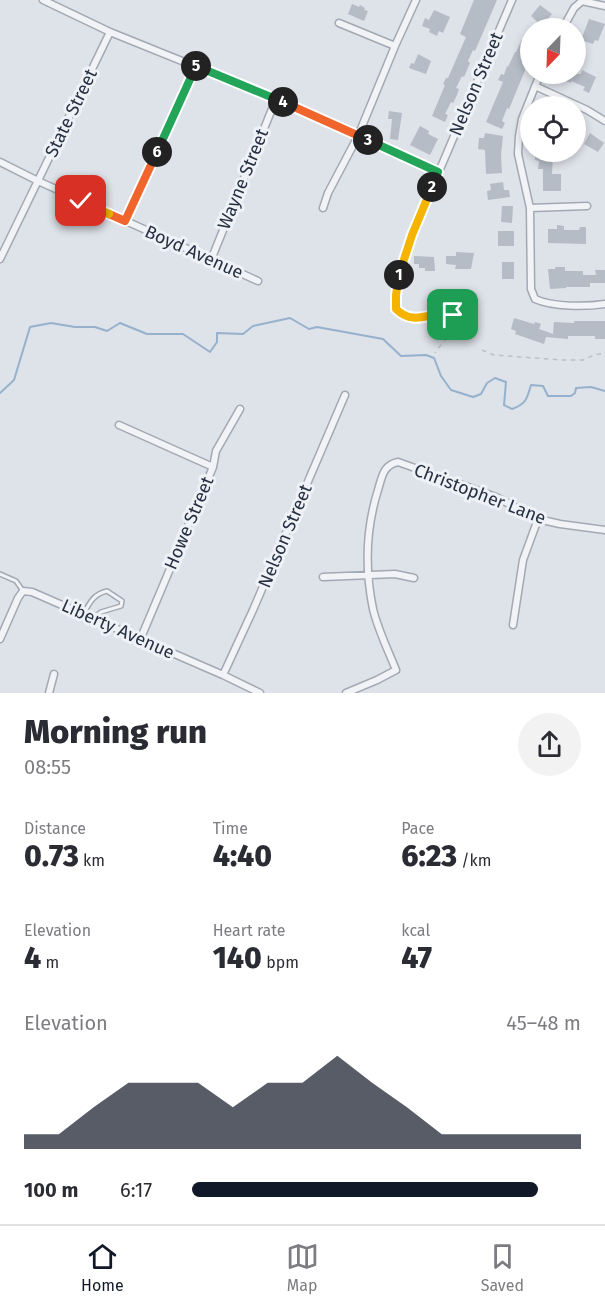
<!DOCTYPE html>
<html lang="en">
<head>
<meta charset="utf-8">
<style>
	body { margin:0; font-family:"Fira Sans",sans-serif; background:#f2f2f3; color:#2b2b33; height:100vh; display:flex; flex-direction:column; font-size:22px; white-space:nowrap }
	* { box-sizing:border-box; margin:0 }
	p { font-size:20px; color:#7c7c81 }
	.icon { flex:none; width:33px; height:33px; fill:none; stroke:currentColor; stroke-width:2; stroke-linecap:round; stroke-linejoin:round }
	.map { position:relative; height:693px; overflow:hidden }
	.sheet { display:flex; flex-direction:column; background:#fff; flex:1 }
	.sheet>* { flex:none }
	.needle { width:39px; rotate:203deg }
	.buttons { position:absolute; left:520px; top:18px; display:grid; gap:12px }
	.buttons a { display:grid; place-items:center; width:66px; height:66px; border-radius:50%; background:#fff; box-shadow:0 3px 9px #0003; font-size:30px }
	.pin { position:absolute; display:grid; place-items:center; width:51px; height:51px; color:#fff; margin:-26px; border-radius:12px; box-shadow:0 3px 9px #0006 }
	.km { position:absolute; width:30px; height:30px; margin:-15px; border-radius:50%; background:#222; color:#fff; font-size:16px; line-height:30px; text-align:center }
	.round { display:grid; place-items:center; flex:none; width:63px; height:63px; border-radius:32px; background:#f2f2f3 }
	.headline { display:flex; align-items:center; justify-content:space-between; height:102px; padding:0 24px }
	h1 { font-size:33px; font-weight:800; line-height:45px }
	.stats { display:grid; grid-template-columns:repeat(3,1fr); gap:9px; height:102px; padding:6px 24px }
	.stats div { display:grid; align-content:center }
	.stats b { font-size:30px; font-weight:800 }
	.stats small { font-size:16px; font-weight:400 }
	.stats p { font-size:16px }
	.chart { height:168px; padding:12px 24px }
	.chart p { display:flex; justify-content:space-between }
	.chart svg { width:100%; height:108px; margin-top:6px; fill:#111827; opacity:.7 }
	ul { padding:0 24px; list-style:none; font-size:20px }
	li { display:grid; grid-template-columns:96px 72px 1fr; align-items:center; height:45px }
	li i { height:15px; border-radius:8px; background:#111827 }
	.tabs { display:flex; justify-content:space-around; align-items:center; height:84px; border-top:2px solid #e1e1e2; background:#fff; font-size:16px; color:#7c7c81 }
	.tabs a { display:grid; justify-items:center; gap:3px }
	.tabs .selected { color:#111827 }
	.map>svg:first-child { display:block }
</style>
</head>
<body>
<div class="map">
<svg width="605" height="693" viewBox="0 0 605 693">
	<rect width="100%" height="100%" fill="#dee2e9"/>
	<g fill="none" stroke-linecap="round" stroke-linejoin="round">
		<path stroke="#96b1cc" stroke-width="2" d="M0,393L14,380L30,327L51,323L75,327H95L107,331L120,323L147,334H183L210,352L217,342V333L243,334L253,326L290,318L309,329L317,327L383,339L401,356L426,355L434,358L441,376L451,390L473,397L481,394L487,383L495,378L506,382L504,405L512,409C526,404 527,399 531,385L543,386L548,396H571L575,393L576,388L591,387L605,391"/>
	</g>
	<path fill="#b5bcc6" d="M474,0H497L475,51L473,50L468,61L470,63L464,77L462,76L456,88L459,89L457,95L453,103L451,102L445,114L448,115L445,122L432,116L445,85L443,84L446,78H448L466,37L460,34Z
		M352,4L359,7L360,5L365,8L364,10L368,11L364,21L348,14Z
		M540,5L552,14L542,26L531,16Z
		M434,10L450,17L443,33L439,31L437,36L429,32L430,29L422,26L425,18L429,20Z
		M589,19L605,24L598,41L595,40L593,44L581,40Z
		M531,27V56L509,109L507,108L502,121L505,123L502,129L486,122L503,82L498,80L501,74L504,75L507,66L508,67L515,52H516L521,41Z
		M418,54L431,61L426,74L409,68L411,63L414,64Z
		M582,70L596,77L589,93L583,90L585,87L571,81V83L558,78L560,74H581Z
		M389,111L402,113L398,140L390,139L392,119H388Z
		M420,126L429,131L428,134L438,139L430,155L410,145Z
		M485,133L503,136L501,155L502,173L486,174L485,150L478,149L479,138H484Z
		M590,133L604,143L598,152L584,144Z
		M535,153L553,154L552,174H561V191H543V169H538L539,161L535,160Z
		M503,182L504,190H509L510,197L488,200L487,191L491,190L490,184Z
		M502,206H513L512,223L501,222Z
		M557,225L564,226V230H579L580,227H586V244L548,243V229H557Z
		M498,231H514V246H498Z
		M456,252L474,253L471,269H455L456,265L446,264V256H456Z
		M414,256L434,257L435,271H425V268H419V264H414Z
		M502,262H514V279H502Z
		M555,267H565V271H583V275H596L595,270H605V283H590V287H566V288L550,289L548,269H555Z
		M514,318L534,324L535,322L541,324L539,329L553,334L554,322L574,323V321H605V339H595V336H568V339L546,337L544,344L515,334L516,331L511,329Z"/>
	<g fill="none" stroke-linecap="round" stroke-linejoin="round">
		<defs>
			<path id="lane" d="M0,574L16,581L23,591
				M84,613C90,602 94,594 107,591L122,601L121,606L101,612L94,618"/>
			<path id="street" d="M43,0L110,32L276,99L438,172
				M339,23L395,46
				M563,28L574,8L582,1L605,6
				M540,74L522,119L519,136L518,154L530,208L531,289L535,299C553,307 585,307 605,304
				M535,86L587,110L605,121
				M0,162L38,181L258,281
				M323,208L328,193L358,136L395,46L416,0
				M530,208L587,206
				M125,221L196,66
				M412,235L512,0
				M0,259L110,32
				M211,260L276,99
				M119,425L213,467
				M323,577L395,574L414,578
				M513,625L523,560L538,519
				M0,639L18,598L23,591L32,592L223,675L260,693
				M140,640L213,467L216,451L240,409
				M223,675L253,610L345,395
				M49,693L54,674
				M346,693L377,680L396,670C388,650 378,630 373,609C365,570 366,528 378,490C382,477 383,465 398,462L496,497L538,519L560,524L605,530"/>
		</defs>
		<use href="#lane" stroke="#a3a9b3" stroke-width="6"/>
		<use href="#street" stroke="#a3a9b3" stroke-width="9"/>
		<path stroke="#bcc0c8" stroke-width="1.5" stroke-dasharray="4.5 4.5" stroke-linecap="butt" d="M410,242C402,264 395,285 396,309C415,328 433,309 453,315C458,329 442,342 435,353
			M482,350L494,355L562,360H583L594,355L605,353"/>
		<use href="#lane" stroke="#f1f3f7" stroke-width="3"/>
		<use href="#street" stroke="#f1f3f7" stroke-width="6"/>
	</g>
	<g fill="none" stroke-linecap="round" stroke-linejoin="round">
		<defs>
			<path id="split-1" d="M399,275L396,295V309C415,328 433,309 453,315"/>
			<path id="split-2" d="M399,275L412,235L432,187"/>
			<path id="split-3" d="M368,140L438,172L432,187"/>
			<path id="split-4" d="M283,102L368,140"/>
			<path id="split-5" d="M196,66L283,102"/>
			<path id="split-6" d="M157,152L196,66"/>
			<path id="split-7" d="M109,214L125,221L157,152"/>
			<path id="split-8" d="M81,201L109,214"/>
		</defs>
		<use href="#split-1" stroke="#fff" stroke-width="12"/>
		<use href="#split-2" stroke="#fff" stroke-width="12"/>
		<use href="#split-3" stroke="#fff" stroke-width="12"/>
		<use href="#split-4" stroke="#fff" stroke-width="12"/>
		<use href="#split-5" stroke="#fff" stroke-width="12"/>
		<use href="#split-6" stroke="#fff" stroke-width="12"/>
		<use href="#split-7" stroke="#fff" stroke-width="12"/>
		<use href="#split-8" stroke="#fff" stroke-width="12"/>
		<use href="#split-1" stroke="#f5b400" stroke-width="8"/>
		<use href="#split-2" stroke="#f5b400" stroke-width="8"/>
		<use href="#split-3" stroke="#22a559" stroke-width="8"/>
		<use href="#split-4" stroke="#f0652b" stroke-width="8"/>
		<use href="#split-5" stroke="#22a559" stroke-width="8"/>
		<use href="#split-6" stroke="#22a559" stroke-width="8"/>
		<use href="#split-7" stroke="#f0652b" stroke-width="8"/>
		<use href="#split-8" stroke="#f5b400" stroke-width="8"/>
	</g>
	<g text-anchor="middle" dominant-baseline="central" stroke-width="6" stroke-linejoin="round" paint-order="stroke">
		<g font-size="18" fill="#263041" stroke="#eef1f6">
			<text transform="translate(476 84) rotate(-67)">Nelson Street</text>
			<text transform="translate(71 113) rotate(-64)">State Street</text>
			<text transform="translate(243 179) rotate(-68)">Wayne Street</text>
			<text transform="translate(194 252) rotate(24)">Boyd Avenue</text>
			<text transform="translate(480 494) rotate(21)">Christopher Lane</text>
			<text transform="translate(189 523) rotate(-67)">Howe Street</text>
			<text transform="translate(285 536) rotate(-67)">Nelson Street</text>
			<text transform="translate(118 629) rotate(24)">Liberty Avenue</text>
		</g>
	</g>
</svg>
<div class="buttons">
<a><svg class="needle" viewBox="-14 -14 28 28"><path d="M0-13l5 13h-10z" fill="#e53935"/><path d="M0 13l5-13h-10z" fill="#7c7c81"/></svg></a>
<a><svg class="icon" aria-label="locate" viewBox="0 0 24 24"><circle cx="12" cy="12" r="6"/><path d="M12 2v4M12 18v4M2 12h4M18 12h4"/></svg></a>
</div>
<div class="pin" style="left:453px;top:315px;background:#1e9e55"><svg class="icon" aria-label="arrive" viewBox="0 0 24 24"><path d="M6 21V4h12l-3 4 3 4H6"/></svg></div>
<div class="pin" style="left:81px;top:201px;background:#d93025"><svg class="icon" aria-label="check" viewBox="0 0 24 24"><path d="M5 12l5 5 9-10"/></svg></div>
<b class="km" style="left:399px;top:275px">1</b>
<b class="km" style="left:432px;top:187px">2</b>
<b class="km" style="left:368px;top:140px">3</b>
<b class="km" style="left:283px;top:102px">4</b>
<b class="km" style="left:196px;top:66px">5</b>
<b class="km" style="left:157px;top:152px">6</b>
</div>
<section class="sheet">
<div class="headline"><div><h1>Morning run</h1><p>08:55</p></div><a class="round"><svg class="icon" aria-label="share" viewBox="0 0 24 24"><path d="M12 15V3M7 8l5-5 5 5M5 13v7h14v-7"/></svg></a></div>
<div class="stats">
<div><p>Distance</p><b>0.73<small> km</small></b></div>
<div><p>Time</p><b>4:40</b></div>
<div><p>Pace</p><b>6:23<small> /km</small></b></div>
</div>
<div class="stats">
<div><p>Elevation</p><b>4<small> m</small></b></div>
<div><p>Heart rate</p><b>140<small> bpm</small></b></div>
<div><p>kcal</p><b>47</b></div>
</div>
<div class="chart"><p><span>Elevation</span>45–48 m</p>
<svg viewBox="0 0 160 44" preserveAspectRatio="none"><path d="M0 44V38L10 38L20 27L30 17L40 17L50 17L60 27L70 17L80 17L90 6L100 17L110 27L120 38L130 38L140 38L150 38L160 38V44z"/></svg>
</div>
<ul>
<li><b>100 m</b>6:17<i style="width:89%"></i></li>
</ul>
</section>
<nav class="tabs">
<a class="selected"><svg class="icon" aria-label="home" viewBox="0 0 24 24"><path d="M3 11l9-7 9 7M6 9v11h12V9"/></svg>Home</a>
<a><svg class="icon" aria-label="map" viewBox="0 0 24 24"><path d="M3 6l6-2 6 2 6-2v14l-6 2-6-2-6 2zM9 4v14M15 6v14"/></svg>Map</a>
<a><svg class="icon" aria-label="saved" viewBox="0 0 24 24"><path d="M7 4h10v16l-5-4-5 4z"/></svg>Saved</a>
</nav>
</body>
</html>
